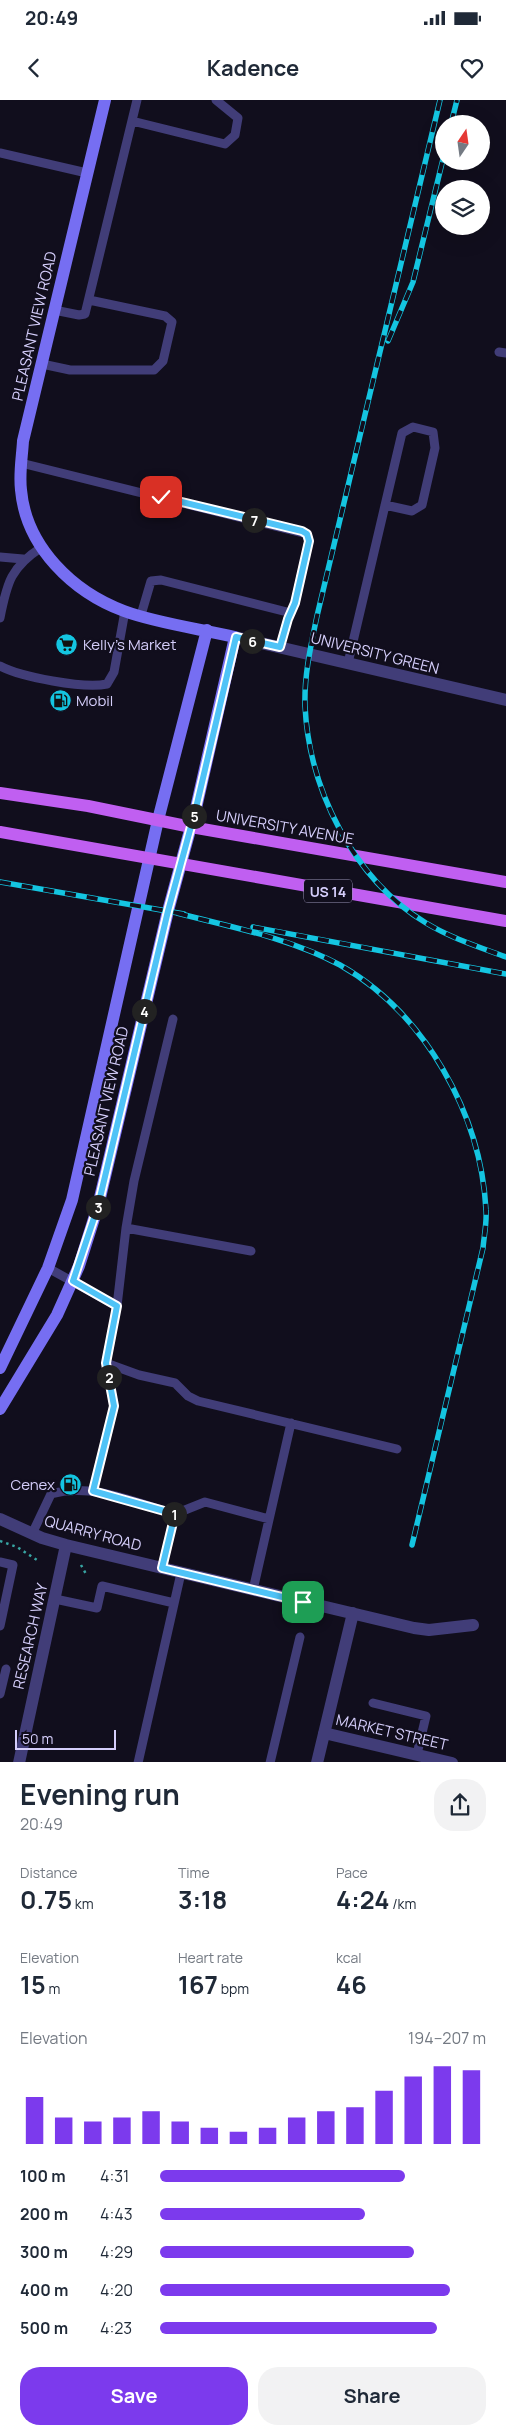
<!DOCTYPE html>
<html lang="en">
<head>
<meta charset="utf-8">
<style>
	body { margin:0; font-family:Manrope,sans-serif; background:#f2f2f3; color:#1f2937; height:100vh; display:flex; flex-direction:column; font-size:19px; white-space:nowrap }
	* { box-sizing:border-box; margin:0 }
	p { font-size:16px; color:#747a83 }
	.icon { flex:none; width:28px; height:28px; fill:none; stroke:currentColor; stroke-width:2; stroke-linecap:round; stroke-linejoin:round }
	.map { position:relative; height:1662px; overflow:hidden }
	.panel { display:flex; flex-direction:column; background:#fff; flex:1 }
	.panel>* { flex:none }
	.needle { width:32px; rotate:13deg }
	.tools { position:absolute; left:435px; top:15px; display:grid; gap:10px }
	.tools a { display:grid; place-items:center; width:55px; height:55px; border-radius:50%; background:#fff; box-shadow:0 5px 20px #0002; font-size:25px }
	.scale { position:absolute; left:15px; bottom:12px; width:101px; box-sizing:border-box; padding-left:5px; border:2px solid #d5cefb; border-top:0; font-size:14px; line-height:18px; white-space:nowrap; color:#d5cefb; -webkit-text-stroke:4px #110e1d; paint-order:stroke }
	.pin { position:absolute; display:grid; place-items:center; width:42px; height:42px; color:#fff; margin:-21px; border-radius:10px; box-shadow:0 2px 8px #0006 }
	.km { position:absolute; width:25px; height:25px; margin:-12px; border-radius:50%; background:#222; color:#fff; font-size:14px; line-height:25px; text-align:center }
	.round { display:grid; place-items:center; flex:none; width:52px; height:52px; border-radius:20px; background:#f2f2f3 }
	.overview { display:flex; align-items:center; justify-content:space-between; height:85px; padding:0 20px }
	h1 { font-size:28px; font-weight:700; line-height:38px }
	.metrics { display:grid; grid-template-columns:repeat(3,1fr); gap:8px; height:85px; padding:5px 20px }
	.metrics div { display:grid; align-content:center }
	.metrics b { font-size:25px; font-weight:700 }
	.metrics small { font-size:14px; font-weight:400 }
	.metrics p { font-size:14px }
	.chart { height:140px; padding:10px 20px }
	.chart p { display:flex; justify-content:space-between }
	.chart svg { width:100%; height:90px; margin-top:5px; stroke:#7c3aed; stroke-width:6 }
	.button { display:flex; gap:10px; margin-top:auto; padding:10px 20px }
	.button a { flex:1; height:58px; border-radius:20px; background:#7c3aed; color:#fff; font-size:20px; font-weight:700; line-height:58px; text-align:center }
	.button a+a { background:#f2f2f3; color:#1f2937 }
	ul { padding:0 20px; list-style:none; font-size:16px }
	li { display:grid; grid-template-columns:80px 60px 1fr; align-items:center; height:38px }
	li i { height:12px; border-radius:6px; background:#7c3aed }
	.status { display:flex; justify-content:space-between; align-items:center; height:35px; padding:0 25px; background:#fff; direction:ltr }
	.status svg { height:14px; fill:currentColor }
	header { display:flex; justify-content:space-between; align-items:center; height:65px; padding:0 20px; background:#fff; font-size:22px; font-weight:700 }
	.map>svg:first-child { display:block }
</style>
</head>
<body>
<div class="status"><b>20:49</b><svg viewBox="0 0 49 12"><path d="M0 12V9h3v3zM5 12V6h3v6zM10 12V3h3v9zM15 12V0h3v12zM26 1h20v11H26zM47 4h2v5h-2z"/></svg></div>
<header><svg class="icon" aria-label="back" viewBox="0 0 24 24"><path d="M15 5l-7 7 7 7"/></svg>Kadence<svg class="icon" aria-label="heart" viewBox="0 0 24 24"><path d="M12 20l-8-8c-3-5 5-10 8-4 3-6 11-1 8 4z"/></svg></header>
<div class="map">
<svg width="506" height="1663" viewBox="0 0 506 1663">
	<rect width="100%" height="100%" fill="#110e1d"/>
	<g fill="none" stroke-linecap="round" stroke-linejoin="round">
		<path stroke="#38a5a3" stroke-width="2.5" stroke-dasharray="2.5 4" stroke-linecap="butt" d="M0,1441L17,1447L40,1462
			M81,1465L86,1474"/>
		<path stroke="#413d78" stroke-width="9" d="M132,21L225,44L235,35L238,18L216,0
			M0,53L87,73
			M54,210L79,215L85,214L137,0
			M499,252L506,253
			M42,264L70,270H154L163,261L172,222L165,216L89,200
			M21,363L307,434L309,441L295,503L288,519L280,547
			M0,457L23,459
			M141,515L151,481L161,480L291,513
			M0,518C7,482 11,467 42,447
			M348,563L402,333L413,327L433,332L435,348L422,405L412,411L385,405
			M0,566C21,577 84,589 107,584L114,572L125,511
			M126,1128L134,1081L173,919
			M48,1168L117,1206L106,1263L139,1275L175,1283L188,1296L198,1301L397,1349
			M117,1206L126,1128L251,1151
			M93,1391L114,1306L106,1263
			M32,1434L51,1394C92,1382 136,1403 175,1414
			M0,1462L13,1465L0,1526
			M162,1468L175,1414L205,1402L269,1419
			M253,1490L291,1323
			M55,1499L97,1508L102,1486L174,1503
			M0,1594L6,1569
			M373,1603L426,1616L417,1654
			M138,1663L181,1473
			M270,1663L300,1537"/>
		<path stroke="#413d78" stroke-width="12" d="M235,537L506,600
			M0,1419L42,1438L66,1445L414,1528L429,1530L473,1525
			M324,1633L452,1663
			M19,1663L66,1445
			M317,1663L353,1513"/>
		<path stroke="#766ef2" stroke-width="12" d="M0,1268L48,1168L72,1100L158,720L207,530
			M0,1309L57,1215L79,1166L98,1106L168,811L196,708L235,537C201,529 156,523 124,511C73,492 26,447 21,390C19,373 22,358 23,341L105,0"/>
		<path stroke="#c05ff1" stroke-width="12" d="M0,693L88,706L191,727L506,782
			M0,732L506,821"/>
		<defs>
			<path id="rail" d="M440,0L317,516C311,545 304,575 305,606C309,689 353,779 426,823C451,838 479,847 506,857
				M451,24L457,0
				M388,241L413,182L444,55
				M0,782L184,814
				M177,813C231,827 290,838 340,865C425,913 481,1014 486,1110C487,1122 484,1136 483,1148L412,1445
				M253,827L506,874"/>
		</defs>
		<use href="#rail" stroke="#14c5e1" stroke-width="5.5"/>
		<use href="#rail" stroke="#110e1d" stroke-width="4" stroke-dasharray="11" stroke-linecap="butt"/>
	</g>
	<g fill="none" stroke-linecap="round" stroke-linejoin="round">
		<defs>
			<path id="route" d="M161,397L302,431L307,434L309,441L295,503L288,519L280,547L236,537L196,708L168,811L98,1106L73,1181L117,1206L106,1263L114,1306L93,1391L175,1414L162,1468L303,1502"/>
		</defs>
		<use href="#route" stroke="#fff" stroke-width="10"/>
		<use href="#route" stroke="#4fc3f7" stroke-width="6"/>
	</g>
	<defs>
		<symbol id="supermarket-disc" viewBox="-11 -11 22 22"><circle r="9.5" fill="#14c5e1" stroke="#110e1d"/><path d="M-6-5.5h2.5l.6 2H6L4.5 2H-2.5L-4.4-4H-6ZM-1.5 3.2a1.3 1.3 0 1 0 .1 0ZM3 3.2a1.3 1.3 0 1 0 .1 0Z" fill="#111"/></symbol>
		<symbol id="fuel-disc" viewBox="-11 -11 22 22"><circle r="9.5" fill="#14c5e1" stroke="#110e1d"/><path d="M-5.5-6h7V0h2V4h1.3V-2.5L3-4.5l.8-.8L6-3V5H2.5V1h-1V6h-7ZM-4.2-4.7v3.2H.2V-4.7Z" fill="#111"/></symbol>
	</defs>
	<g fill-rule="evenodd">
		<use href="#supermarket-disc" x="54" y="532" width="25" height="25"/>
		<use href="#fuel-disc" x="48" y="588" width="25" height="25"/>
		<use href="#fuel-disc" x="58" y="1372" width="25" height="25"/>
	</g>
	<g text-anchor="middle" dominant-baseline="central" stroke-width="4.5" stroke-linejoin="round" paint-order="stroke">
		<rect fill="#110e1d" stroke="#9a94b8" stroke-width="1" x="304" y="779.5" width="48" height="23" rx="4"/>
		<g font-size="14" font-weight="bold" fill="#d5cefb">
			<text x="328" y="791">US 14</text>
		</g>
		<g font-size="15" fill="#d5cefb" stroke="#110e1d">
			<text transform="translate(34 226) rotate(-77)">PLEASANT VIEW ROAD</text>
			<text transform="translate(375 553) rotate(14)">UNIVERSITY GREEN</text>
			<text transform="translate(285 727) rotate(10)">UNIVERSITY AVENUE</text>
			<text transform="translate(106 1001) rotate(-77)">PLEASANT VIEW ROAD</text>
			<text transform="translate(93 1433) rotate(15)">QUARRY ROAD</text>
			<text transform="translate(30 1536) rotate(-77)">RESEARCH WAY</text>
			<text transform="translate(392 1632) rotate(13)">MARKET STREET</text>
		</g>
		<g font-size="15" fill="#d5cefb" stroke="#110e1d" text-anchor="start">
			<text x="83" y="544">Kelly's Market</text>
			<text x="76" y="600">Mobil</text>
			<text x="55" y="1384" text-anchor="end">Cenex</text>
		</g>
	</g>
</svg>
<div class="tools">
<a><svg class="needle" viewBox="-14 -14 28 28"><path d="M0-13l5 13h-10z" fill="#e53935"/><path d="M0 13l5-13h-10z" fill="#747a83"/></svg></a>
<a><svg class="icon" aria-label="layers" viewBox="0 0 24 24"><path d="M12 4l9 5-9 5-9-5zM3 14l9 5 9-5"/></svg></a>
</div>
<div class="scale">50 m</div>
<div class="pin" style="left:303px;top:1502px;background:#1e9e55"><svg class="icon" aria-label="arrive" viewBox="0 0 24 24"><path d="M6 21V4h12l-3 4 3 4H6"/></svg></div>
<div class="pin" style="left:161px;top:397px;background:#d93025"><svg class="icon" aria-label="check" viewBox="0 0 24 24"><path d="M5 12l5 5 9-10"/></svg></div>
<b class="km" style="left:174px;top:1414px">1</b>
<b class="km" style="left:109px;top:1277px">2</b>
<b class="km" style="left:98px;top:1107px">3</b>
<b class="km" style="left:144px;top:911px">4</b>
<b class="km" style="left:194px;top:716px">5</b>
<b class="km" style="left:252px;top:541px">6</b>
<b class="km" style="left:254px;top:420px">7</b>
</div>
<section class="panel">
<div class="overview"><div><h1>Evening run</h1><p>20:49</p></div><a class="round"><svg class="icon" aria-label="share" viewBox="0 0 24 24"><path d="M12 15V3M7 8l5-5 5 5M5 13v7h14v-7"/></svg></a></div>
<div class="metrics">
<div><p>Distance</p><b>0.75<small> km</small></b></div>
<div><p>Time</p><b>3:18</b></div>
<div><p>Pace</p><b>4:24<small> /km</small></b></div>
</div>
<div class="metrics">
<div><p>Elevation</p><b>15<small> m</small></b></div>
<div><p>Heart rate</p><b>167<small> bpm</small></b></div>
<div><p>kcal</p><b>46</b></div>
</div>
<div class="chart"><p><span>Elevation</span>194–207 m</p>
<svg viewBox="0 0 160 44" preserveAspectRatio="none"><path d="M5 44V21M15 44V31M25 44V33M35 44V31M45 44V28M55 44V33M65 44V36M75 44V38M85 44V36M95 44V31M105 44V28M115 44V26M125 44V18M135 44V11M145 44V6M155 44V8"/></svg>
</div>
<ul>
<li><b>100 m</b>4:31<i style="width:75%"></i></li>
<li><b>200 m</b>4:43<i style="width:63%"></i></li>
<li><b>300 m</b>4:29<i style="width:78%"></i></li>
<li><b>400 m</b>4:20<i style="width:89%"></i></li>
<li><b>500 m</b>4:23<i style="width:85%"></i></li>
</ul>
<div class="button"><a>Save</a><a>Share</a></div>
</section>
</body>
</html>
